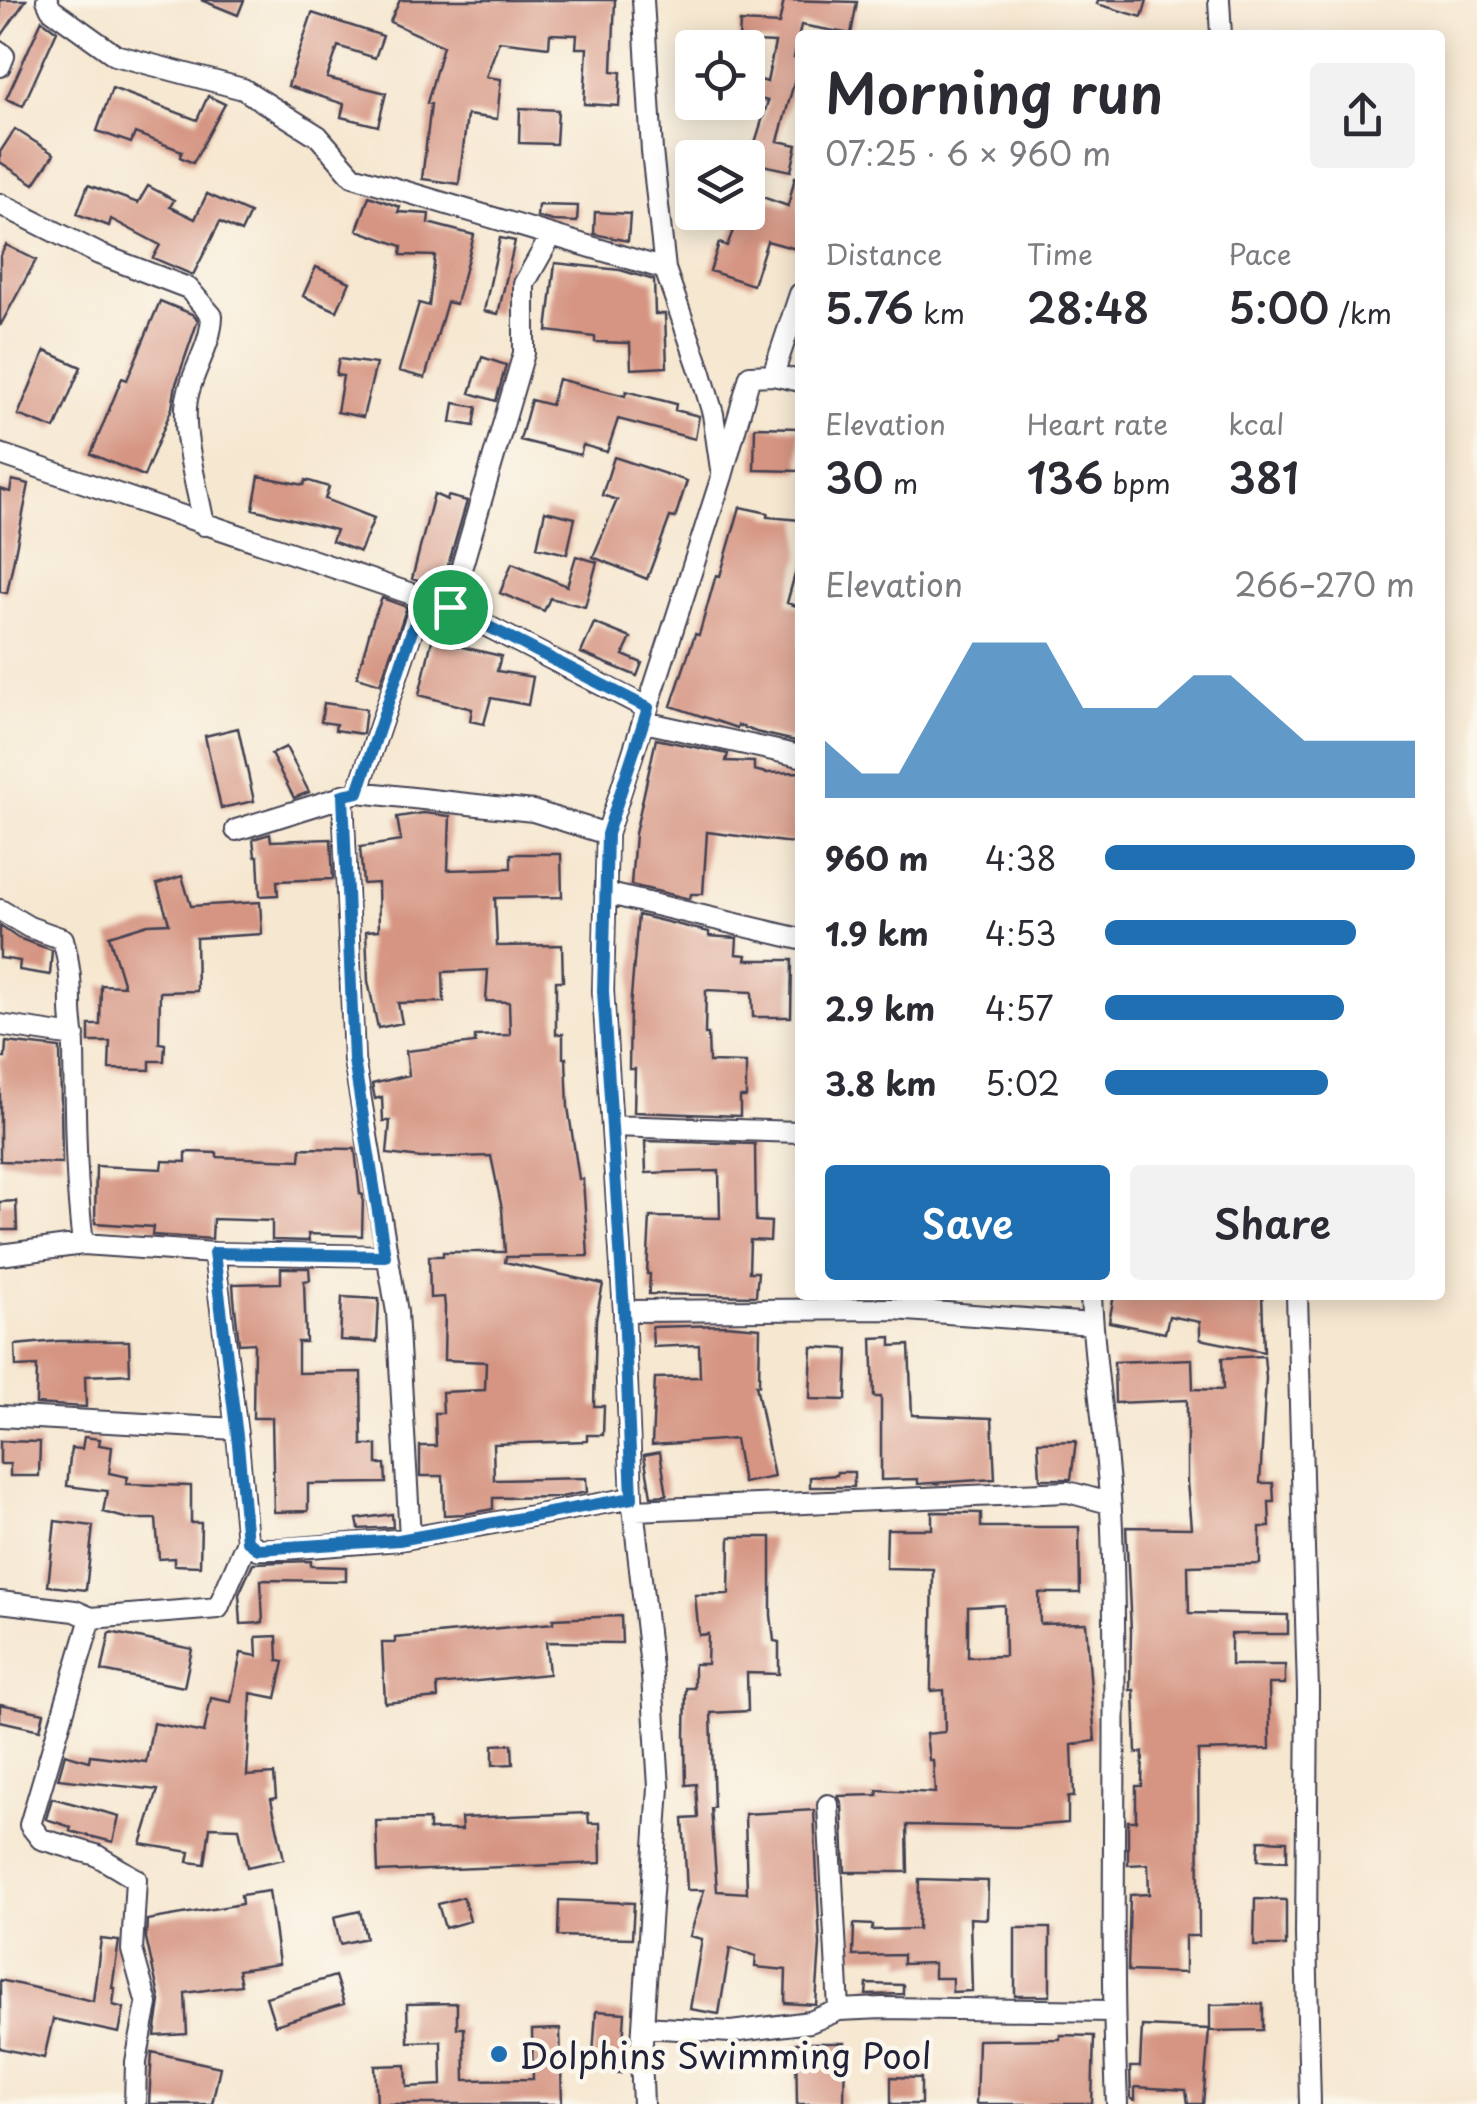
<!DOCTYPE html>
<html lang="en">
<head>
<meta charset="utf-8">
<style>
	body { margin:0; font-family:"Playpen Sans",sans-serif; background:#f2f2f3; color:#2b2b33; height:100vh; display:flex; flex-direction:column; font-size:38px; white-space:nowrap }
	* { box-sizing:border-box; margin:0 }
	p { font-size:32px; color:#7c7c81 }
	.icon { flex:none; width:55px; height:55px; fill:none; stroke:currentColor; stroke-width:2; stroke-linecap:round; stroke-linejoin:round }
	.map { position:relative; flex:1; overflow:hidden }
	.panel { position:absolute; left:795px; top:30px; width:650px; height:1270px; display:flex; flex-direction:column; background:#fff; border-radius:10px; box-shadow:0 5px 25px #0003 }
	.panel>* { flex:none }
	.buttons { position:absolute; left:675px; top:30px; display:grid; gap:20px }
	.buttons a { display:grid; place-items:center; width:90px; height:90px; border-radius:10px; background:#fff; box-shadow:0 5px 25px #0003; font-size:50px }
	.pin { position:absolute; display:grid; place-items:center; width:85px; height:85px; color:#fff; margin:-42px; border:5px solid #fff; border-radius:50%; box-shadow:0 2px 10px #0007 }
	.round { display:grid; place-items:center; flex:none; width:105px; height:105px; border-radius:10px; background:#f2f2f3 }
	.summary { display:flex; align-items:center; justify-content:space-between; height:170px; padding:0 30px }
	h1 { font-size:55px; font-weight:600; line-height:75px }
	.figures { display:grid; grid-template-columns:repeat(3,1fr); gap:15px; height:170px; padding:10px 30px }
	.figures div { display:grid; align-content:center }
	.figures b { font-size:42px; font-weight:600 }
	.figures small { font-size:28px; font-weight:400 }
	.figures p { font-size:28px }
	.chart { height:280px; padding:20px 30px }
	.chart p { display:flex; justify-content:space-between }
	.chart svg { width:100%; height:180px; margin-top:10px; fill:#1f6fb2; opacity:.7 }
	.action { display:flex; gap:20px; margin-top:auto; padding:20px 30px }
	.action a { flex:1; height:115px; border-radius:10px; background:#1f6fb2; color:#fff; font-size:40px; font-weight:600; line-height:115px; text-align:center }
	.action a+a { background:#f2f2f3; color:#2b2b33 }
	ul { padding:0 30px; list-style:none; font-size:32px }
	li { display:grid; grid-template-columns:160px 120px 1fr; align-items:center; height:75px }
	li i { height:25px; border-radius:12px; background:#1f6fb2 }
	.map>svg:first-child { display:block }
</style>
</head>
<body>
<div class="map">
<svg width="1477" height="2104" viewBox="0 0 1477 2104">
	<rect width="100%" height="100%" fill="#fbf7ec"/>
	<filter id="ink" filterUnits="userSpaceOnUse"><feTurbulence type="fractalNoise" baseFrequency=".01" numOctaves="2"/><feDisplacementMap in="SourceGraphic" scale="20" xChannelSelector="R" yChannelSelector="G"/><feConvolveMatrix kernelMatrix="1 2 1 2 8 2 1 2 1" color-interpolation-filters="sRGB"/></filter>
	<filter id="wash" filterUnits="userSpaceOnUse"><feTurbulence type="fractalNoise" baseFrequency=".0048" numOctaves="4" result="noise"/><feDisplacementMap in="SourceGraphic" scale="40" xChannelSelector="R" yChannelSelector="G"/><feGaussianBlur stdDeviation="2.25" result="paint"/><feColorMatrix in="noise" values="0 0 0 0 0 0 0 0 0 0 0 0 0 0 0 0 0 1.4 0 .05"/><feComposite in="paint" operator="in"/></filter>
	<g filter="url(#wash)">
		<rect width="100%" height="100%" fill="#f6e7d0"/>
		<g id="blocks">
			<path fill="#d69583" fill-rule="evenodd" d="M0,0H26L0,38Z
				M201,0H244L238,15Z
				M400,0H615L612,71L621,72L619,106L584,104L587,48H576L577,35L550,34L549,47L499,41L486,77L501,79L497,119L467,115L459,184L422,179L431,104L427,103L443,46L390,22Z
				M784,0L857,2L851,34L801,25L794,58L800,59V73L797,72L778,141L797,145L791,171L749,162L768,101L756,98L761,80L767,82L775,43L739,41L740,22L779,24Z
				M1098,0H1147L1142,17L1097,4Z
				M312,13L383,36L375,58L338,46L327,78L386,93L378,126L341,117L344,104L288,86Z
				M42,20L57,31L23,106L6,99Z
				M112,88L197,120L208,96L225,104L193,163L180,157L182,151L135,133L131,143L97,131Z
				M520,108L558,110L556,144L519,143Z
				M15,129L54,154L34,184L0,162V152Z
				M795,177L800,178V250L767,241L753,285L710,271L719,243L727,246L739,215L748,212L751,193L788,206Z
				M88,185L138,203L148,186L174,200L170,207L195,219L207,194L250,213L241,232L220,222L193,275L153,258L160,245L111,219L109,226L77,214Z
				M369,196L400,207L398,212L429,214L428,223L474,235L456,304L447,302L425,378L399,371L419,303L429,306L435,256L401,255L402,246L357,230Z
				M538,205L578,206L577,222L553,221L537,217Z
				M595,212L630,214L628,241L594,234Z
				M500,238L515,241L498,314L484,311Z
				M6,245L36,260L0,326V256Z
				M555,263L620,270L654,280L655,314H665L667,367L631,369L630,343L595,342V337L547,331Z
				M316,267L350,282L337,311L303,296Z
				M160,301L192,314L198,320L176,384L172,408L144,476L91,454L122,378L127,380Z
				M45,351L81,367L55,429L18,415Z
				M482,357L506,365L496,401L470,393Z
				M339,359L376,364L363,417L337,412L343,376L336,375Z
				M558,379L625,396L626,391L676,404L675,410L699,416L695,439L618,419L607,452L583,445L580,455L520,440L531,400L551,405Z
				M454,403L477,407L474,426L451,422Z
				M755,427L800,428V471L754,470Z
				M614,457L687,481L675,518L670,517L647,579L593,557L617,500L602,495Z
				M259,476L304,485L306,480L329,487L325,499L374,518L360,552L332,541L336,530L253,509Z
				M12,480L29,484L7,593L0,592V489L10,492Z
				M434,494L447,500L448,496L467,501L441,589L412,579Z
				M740,507L768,513L767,517L800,520V556L787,603L800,607V742L756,732L738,725L737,728L671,706L695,634L699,635L716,575L720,576Z
				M545,511L575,518L567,554L537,547Z
				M576,556L597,562L585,607L550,598L544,611L500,593L512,563L567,586Z
				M382,598L407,607L380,684L357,677L373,620Z
				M594,623L631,638L623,655L642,663L637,676L581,653Z
				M432,640L501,656L497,671L533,677L528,705L491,698L484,724L470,721L472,709L419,695Z
				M324,703L366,709L363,734L335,730L336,724L321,722Z
				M238,728L254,801L221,808L205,736Z
				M656,739L728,754L726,761L754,762V770L766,773L800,772V844L707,832L703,894H691L690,899L631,885L635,834Z
				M286,747L309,792L294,798L271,754Z
				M423,813L450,816L448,870L511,868V854H561L562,897L495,898L497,946L562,945L563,981H556V1034H563V1058H566L568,1107L579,1179H583L588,1256L506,1257L505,1262L603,1284L596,1319L594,1406H604L603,1435H587V1441L493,1444L494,1480L586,1478L587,1492L561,1497L493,1498V1509L465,1514L444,1515L443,1476H420V1446H436L435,1413H443L442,1392L485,1390L486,1362L444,1360L445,1307L444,1297L430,1298L429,1256H443V1252H505L502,1209L491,1156L421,1158L387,1154L390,1121H383L382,1097L375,1099L372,1084L409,1075L406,1051L475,1043V1036L510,1035L509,1002L486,1001L488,970L443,972L444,1002L398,1003L402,1023L378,1028L368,981L366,931L379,930L378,883L363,884L360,847L401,841L397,817Z
				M270,834L271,841L331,839L333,879L277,881L278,895L260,896L258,856H255L253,839Z
				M182,876L191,906L260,902L262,934L196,938L197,991L160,992L159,1043L165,1044L164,1061H150V1070L109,1069L110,1042H89V1025H100L101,985L124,986L109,936L148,924L169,923L157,884Z
				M638,915L709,932V936L737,938L736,954L747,955L746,960H792L791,1017H753L752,992L706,990L705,1034H708L709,1062L746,1063V1097H740V1116L634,1112L635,1069H629L630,1009Z
				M0,926L18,938L52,950L50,975L19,970L20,961L0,958Z
				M6,1042L60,1048L62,1163L0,1161V1058H5Z
				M645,1141L755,1144L756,1221L771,1222L770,1241L750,1240L749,1272H758L756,1296L649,1294L650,1274H647L650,1217L720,1218L719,1171L646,1173Z
				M301,1148L355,1149L360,1194L363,1195L362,1236L308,1234L309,1241L272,1240V1221L213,1219L212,1239L152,1235L153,1227L95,1223L96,1166L162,1169L163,1161L186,1162V1152L217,1153V1157L300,1160Z
				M16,1201L17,1230H0V1202Z
				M281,1268H309L310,1280L304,1281L306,1342H298V1373L361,1372L362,1445H377V1464H385L386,1483L308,1484V1511L274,1512L272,1418H253L254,1343L239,1344L234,1298L233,1284L281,1283Z
				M1114,1295H1262L1264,1352L1200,1339V1322L1169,1316L1165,1333L1109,1322Z
				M342,1297L379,1299L377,1342L340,1340Z
				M725,1325L760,1328L759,1385H756L774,1477L743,1483L735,1439L652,1445L655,1378L700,1377L699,1345L653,1347L652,1327Z
				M891,1337V1346L909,1345L912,1415L992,1418L995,1479L918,1484V1479L881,1480V1397H874L872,1338Z
				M58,1341H129L130,1374L85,1376L86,1407L36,1404L37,1366L16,1367L15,1345Z
				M812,1347L848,1349L846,1400L810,1399Z
				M1264,1356L1266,1378L1260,1483H1273L1274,1502H1269L1270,1527H1260V1564L1188,1566L1189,1613L1288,1615V1634H1231V1665H1285V1684H1269L1270,1749L1198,1751L1199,1936H1185V1973L1128,1971L1130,1895L1149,1894L1148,1864L1128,1865V1821H1136V1786H1142L1143,1752L1136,1753L1134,1690H1130L1131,1631L1126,1527L1191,1528L1187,1482V1400L1115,1403L1114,1362L1192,1359L1193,1389L1223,1390L1222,1358Z
				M84,1437L100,1439L99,1445L112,1447L109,1473L128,1477L126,1484L191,1486V1523H201L200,1566L174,1565V1558L159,1559L156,1519H129L103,1512L107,1491L67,1486L71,1448L82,1449Z
				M0,1441L40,1442L39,1476H10V1464H0Z
				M1076,1441L1071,1479H1040L1038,1442Z
				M660,1452L667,1495L651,1496L644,1455Z
				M837,1472H854V1487H810V1477L837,1475Z
				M932,1512L981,1513V1527H1079L1080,1593H1039L1040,1624L1086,1623L1095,1741L1072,1745L1074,1797H1068V1823L1016,1827L907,1825L908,1872H845L842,1804L838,1796L878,1795L877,1790L935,1793L933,1760H929L926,1734L945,1732L944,1690L931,1691L933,1569L886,1568L887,1529H932ZM1004,1605L1005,1656L968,1657V1607Z
				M392,1514L393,1527L359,1529L357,1519Z
				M55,1521L93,1526L86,1590L48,1586Z
				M730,1537H771V1615L774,1641L779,1642V1674L747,1673L748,1711L711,1713L714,1807L711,1808L717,1891L747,1893L745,1814L814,1810L820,1945L816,2005L785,2003L786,1970L755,1967L756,1956L730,1948L719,2014L690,2009L702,1939L690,1936L704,1890H687L683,1819L698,1818L696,1784L686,1785L685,1736L686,1688H694V1664H707L708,1634L699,1635L695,1595L729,1594Z
				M311,1561V1566L346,1567V1581L261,1580L263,1623L241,1624L239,1594L253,1563Z
				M621,1616L622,1643L546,1642L549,1674L437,1685L438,1698L385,1703L382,1643H395V1638L553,1623V1619Z
				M110,1632L192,1649L184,1687L102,1671Z
				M277,1636L278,1661L284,1662L276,1698L251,1693L247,1776L274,1774L276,1798L271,1799L284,1859L247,1867L239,1828L210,1827L205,1864L188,1862L190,1852L141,1844L158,1790L58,1779L65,1754L89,1761L90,1755L146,1762L153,1723L204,1733L211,1698L231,1702L241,1653L257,1656L256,1637Z
				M0,1704L44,1713L40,1730L0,1721Z
				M512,1744L513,1764L493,1765V1745Z
				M52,1798L119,1816L113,1842L70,1831L71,1827L46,1819Z
				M588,1813L589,1823H600L601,1863L378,1872L376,1821L429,1820V1830H462L461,1818Z
				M1259,1840L1287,1841V1861L1258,1860Z
				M919,1879L988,1881L987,1919L970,1918L972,1991L952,1992V1978H934V1963L903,1964V1955L853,1956L854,1924L873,1925L872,1930L918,1929Z
				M269,1891L279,1964L238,1970L241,1985L185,1993L187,2034L155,2036L160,2001L146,1938L147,1920L242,1904L241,1895Z
				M463,1897L470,1921L445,1928L438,1904Z
				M1255,1899L1286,1900V1946H1254Z
				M559,1900L634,1903L632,1938L558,1936Z
				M360,1911L366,1938L340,1944L334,1917Z
				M1015,1928H1050V1996H1015Z
				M101,1939L119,1941L112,1988H115L113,2005L124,2008L119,2033L53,2019L44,2058L0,2048V1980L93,2001Z
				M335,1976L344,2004L275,2025L266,1997Z
				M867,1984L903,1985V1994L866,1995Z
				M457,2003V2028H464L465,2080L533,2079L532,2030L560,2029L562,2104H377L375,2066L406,2065L407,2087L442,2085L441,2041L408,2042L407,2004Z
				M1263,2004V2030L1210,2031V2005Z
				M596,2011L625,2013L621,2073L592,2070Z
				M1142,2026L1209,2029L1203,2104H1188L1186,2090L1135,2087V2100L1131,2099L1130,2067H1140Z
				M1060,2035L1094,2036L1092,2104H976L978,2040L1060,2039Z
				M796,2043H845L844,2104H797Z
				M152,2052L220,2067L212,2104H149Z
				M891,2077L921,2078V2104H891Z"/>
		</g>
	</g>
	<g filter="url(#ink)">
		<use href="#blocks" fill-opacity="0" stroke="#424051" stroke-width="2.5"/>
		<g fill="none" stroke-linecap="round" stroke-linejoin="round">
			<defs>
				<path id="minor" d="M47,0L51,9L115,55L243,89L318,136L353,176L665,269
					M643,0L652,151L665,269L701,373L713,414L721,469
					M1219,0L1221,35
					M0,52L4,56L0,66
					M0,204L99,254L188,288L212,316C211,347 192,370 187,399C181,434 198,489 204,525
					M773,375L800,294
					M0,454L450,607L647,708
					M644,722L800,756
					M358,792L417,616L450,607L524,353V284L551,236
					M343,795L354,1060L397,1312L410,1537
					M236,830L358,792L533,811L607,834
					M605,893L800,939
					M0,910L29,927L63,939C70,964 71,983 71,1008C71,1021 74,1034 74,1048C75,1114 75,1178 83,1244
					M0,1025L74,1036
					M612,1126L800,1132
					M0,1255L83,1244L214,1253
					M385,1256L214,1253L238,1443L247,1541L258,1549H285L399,1540L632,1498
					M1091,1295C1094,1373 1109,1451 1112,1529C1119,1720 1109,1912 1117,2104
					M1297,1295L1308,1692L1306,1934L1310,2104
					M624,1311L894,1309L1092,1324
					M0,1416L236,1429
					M634,1510L1068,1492L1109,1503
					M0,1602L75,1611L91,1618L218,1608L247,1541
					M91,1618L30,1825L41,1839L96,1855L136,1879L132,1950L147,2004L136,2062L135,2104
					M828,1805L839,2010
					M643,2027L731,2032L810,2022L839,2010L883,2008L1113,2011
					M643,2104L641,2057L659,1787L652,1676L632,1498L624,1311L603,991L607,834L722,476L750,376L773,375L800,381"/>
			</defs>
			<use href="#minor" stroke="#424051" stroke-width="24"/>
			<use href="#minor" stroke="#fff" stroke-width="20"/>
		</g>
	</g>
	<g fill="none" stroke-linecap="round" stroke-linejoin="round" filter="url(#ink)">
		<defs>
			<path id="route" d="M450,607L648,708L607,834L603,991L624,1311L632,1498L399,1540L258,1549L247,1541L238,1444L214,1253L385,1256L354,1060L343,795L358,792L417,616Z"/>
		</defs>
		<use href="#route" stroke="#fff" stroke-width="20"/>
		<use href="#route" stroke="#1f6fb2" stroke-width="12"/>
	</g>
	<circle fill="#1f6fb2" stroke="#fbf7ec" stroke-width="4" cx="499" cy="2054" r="10"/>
	<g text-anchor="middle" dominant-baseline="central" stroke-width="9" stroke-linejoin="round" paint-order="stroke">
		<g font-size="35" fill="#22223b" stroke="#fbf7ec" text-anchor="start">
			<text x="519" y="2054">Dolphins Swimming Pool</text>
		</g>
	</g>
</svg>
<div class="buttons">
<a><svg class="icon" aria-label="locate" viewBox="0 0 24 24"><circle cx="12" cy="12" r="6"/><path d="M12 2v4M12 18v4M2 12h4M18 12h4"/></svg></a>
<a><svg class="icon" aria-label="layers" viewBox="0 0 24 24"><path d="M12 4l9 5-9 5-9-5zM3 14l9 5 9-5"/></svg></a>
</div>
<div class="pin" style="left:450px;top:607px;background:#1e9e55"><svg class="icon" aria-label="arrive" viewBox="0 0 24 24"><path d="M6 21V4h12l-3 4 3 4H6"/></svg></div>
<section class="panel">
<div class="summary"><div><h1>Morning run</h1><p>07:25 · 6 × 960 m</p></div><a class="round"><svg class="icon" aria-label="share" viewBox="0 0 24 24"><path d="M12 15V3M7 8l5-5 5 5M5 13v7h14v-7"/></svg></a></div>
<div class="figures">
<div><p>Distance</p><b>5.76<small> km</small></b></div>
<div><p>Time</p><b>28:48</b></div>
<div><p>Pace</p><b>5:00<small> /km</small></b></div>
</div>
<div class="figures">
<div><p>Elevation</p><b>30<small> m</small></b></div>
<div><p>Heart rate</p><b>136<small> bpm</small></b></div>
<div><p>kcal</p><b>381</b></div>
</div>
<div class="chart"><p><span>Elevation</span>266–270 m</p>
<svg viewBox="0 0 160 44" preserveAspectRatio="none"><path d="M0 44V30L10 38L20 38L30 22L40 6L50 6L60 6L70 22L80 22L90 22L100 14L110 14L120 22L130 30L140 30L150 30L160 30V44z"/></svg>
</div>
<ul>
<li><b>960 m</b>4:38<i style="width:100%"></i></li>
<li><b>1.9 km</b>4:53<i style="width:81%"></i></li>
<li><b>2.9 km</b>4:57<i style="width:77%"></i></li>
<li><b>3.8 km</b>5:02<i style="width:72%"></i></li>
</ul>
<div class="action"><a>Save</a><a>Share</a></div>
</section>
</div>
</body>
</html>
